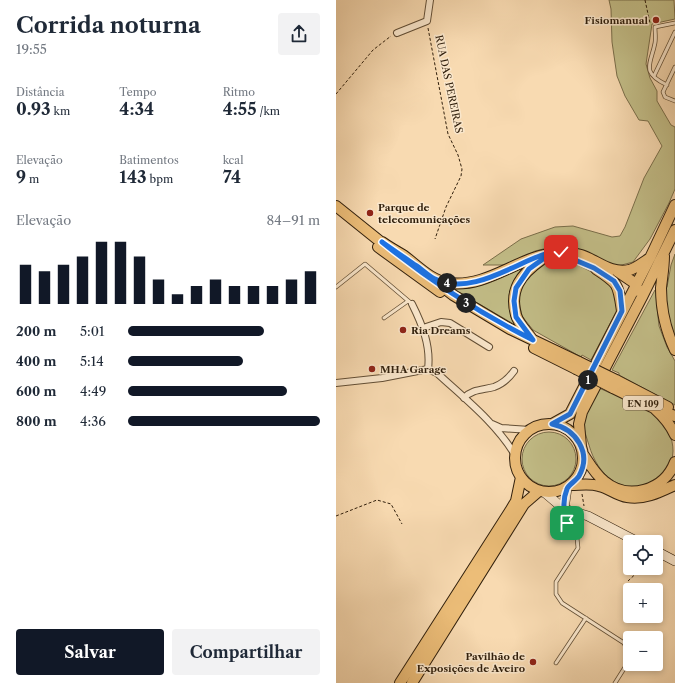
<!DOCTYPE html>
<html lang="pt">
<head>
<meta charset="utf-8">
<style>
	body { margin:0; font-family:"Libre Caslon Text",serif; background:#f2f2f3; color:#1f2937; height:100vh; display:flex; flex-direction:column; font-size:15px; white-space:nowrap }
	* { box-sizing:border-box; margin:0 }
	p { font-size:13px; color:#747a83 }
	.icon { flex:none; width:22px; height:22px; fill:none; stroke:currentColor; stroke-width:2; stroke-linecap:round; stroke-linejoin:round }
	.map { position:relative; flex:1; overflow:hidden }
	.sheet { display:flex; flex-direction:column; background:#fff; width:336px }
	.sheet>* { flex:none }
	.tools { position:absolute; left:287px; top:535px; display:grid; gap:8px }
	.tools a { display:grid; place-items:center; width:40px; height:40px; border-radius:4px; background:#fff; box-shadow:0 2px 6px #0003; font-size:20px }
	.pin { position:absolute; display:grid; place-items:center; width:34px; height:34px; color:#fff; margin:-17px; border-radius:8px; box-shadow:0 2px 6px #0006 }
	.km { position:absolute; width:20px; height:20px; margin:-10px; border-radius:50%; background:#222; color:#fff; font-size:11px; line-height:20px; text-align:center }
	.round { display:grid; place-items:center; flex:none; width:42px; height:42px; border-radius:4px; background:#f2f2f3 }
	.headline { display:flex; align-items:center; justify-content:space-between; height:68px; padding:0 16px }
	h1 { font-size:22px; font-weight:700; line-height:30px }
	.figures { display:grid; grid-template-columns:repeat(3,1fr); gap:6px; height:68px; padding:4px 16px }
	.figures div { display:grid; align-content:center }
	.figures b { font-size:17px; font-weight:700 }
	.figures small { font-size:11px; font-weight:400 }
	.figures p { font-size:11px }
	.chart { height:112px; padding:8px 16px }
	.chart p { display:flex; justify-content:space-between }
	.chart svg { width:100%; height:72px; margin-top:4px; stroke:#111827; stroke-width:6 }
	.primary-button { display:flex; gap:8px; margin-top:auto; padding:8px 16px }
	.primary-button a { flex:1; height:46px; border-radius:4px; background:#111827; color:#fff; font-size:16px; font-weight:700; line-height:46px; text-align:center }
	.primary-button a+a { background:#f2f2f3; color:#1f2937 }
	ul { padding:0 16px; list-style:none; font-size:13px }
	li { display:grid; grid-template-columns:64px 48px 1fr; align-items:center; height:30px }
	li i { height:10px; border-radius:5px; background:#111827 }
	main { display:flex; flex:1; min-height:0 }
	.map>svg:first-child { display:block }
</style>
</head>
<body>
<main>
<section class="sheet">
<div class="headline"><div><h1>Corrida noturna</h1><p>19:55</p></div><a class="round"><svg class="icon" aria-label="share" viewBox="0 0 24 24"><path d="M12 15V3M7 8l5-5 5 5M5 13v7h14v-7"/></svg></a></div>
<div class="figures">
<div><p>Distância</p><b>0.93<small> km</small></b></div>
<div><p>Tempo</p><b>4:34</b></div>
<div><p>Ritmo</p><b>4:55<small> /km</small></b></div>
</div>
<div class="figures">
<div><p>Elevação</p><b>9<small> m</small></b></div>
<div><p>Batimentos</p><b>143<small> bpm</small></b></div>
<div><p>kcal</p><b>74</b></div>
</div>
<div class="chart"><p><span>Elevação</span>84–91 m</p>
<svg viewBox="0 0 160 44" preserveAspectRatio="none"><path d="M5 44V20M15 44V24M25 44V20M35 44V15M45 44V6M55 44V6M65 44V15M75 44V29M85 44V38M95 44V33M105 44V29M115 44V33M125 44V33M135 44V33M145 44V29M155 44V24"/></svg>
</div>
<ul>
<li><b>200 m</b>5:01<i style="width:71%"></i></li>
<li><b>400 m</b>5:14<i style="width:60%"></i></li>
<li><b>600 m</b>4:49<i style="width:83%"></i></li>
<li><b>800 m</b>4:36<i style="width:100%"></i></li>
</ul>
<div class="primary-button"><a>Salvar</a><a>Compartilhar</a></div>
</section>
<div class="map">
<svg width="339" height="683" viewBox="0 0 339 683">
	<rect width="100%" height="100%" fill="#f8dab1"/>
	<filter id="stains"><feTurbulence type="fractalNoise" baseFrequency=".005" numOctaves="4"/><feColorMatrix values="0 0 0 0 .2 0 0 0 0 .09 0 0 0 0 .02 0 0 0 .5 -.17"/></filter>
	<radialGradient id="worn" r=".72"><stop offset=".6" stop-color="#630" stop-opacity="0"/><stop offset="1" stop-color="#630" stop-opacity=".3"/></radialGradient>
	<path fill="#c3be88" stroke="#7a6e4a" d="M273,0H338L339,19L316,24L310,64L314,78L321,91V101L335,125L339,127V189L333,203L314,239L297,262L282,266L272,263L238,248L216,247L199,251L171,265H147L185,239L219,227L237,226L276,237L284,236L289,227L308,178L326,146L312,121L303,120L289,96L281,76L276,42L275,9Z
		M339,254V342L334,333L328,291L331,287L335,265Z
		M213,261C218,261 224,260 229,261C246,265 264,276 277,287L281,310L255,360L246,355L245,357L197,330L186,316L183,302L184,292L188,281L202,265Z
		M192,263C168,287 173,297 181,326L114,287Z
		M319,290H321V307L323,326L331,347L339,361V405L283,375V373L276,370Z
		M263,388L274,393L275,391C290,399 308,406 320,416C331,425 337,438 337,451C336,467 332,472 318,480C288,499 261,475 253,445C251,439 248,431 248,424C249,411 257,399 263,388Z
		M186 459a27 27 0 1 1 54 0a27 27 0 1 1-54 0Z"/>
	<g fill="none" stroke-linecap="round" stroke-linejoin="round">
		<defs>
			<path id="lane" d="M339,67L327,92L329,97L339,101
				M318,76L339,32
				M331,85C304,72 315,64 319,43C320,38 319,32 319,27L339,23
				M0,287L29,264L76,304
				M48,318L72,301
				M228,511L231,523L241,538L242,548L220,582V594L226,603L288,643L293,655L291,664L279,683
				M220,663L250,618"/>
			<path id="street" d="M61,33L91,21L94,0
				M76,304C86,324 95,346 92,369
				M87,328L105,322L114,323L153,347
				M0,383L46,378L92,369L101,373C128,398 160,423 179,455
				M128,398C136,389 147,390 158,387C166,384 173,378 178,371
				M156,424L165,428L194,430"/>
			<path id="secondary" d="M208,492L228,509L252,516L302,542
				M228,509L231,488
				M320,551L339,561"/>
			<path id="primary" d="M0,206L51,247
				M46,242C53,247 60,251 67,255C81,265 95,281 113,283C154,288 184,254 223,253C230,252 239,253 245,255C261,260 274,274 293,270C300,269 307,262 314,258
				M42,247L104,292
				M328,256C328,267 326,278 325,288C325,309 330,331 339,350
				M260,269C283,284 282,284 286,311
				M281,271L300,284L302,291
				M100,282L117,295L174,329L243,362
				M196,339C191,332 182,323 180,315C173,290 185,274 205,260
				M198,348L240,369
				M280,380L332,407
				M277,388L316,407L339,416
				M319,409C328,417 334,424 339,435
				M179 458a34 34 0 1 1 68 0a34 34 0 1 1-68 0Z
				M216,424L234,414L314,258L339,205
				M245,446L243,424L246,412L306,297L339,230
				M247,454C253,463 259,474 268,481C292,501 328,491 339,462
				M235,485C244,485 254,483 263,486C273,488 281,496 291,497C309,500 324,492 339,485
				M64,683L174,511L180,501L185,477
				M76,683L188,504L203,491"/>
		</defs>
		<use href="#lane" stroke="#624e35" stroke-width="4.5"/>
		<use href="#street" stroke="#624e35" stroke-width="8"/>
		<use href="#secondary" stroke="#301f0c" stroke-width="10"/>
		<use href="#primary" stroke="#301f0c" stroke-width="12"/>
		<path stroke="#301f0c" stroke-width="1" stroke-dasharray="3 2" stroke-linecap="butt" d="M309,0L314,23L315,24
			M92,28L112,134L122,155L126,169L125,176L110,207L99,239
			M0,94L37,50L55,36
			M246,494L248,506
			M0,516L41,500L55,504L66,524
			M292,581L306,568"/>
		<use href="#lane" stroke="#fae7cc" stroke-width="3"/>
		<use href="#street" stroke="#fae7cc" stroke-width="6"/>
		<use href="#secondary" stroke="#fae7cc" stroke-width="9"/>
		<use href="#primary" stroke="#ecbd78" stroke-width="10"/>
		<defs>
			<path id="primary-bridge" d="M243,362L280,380
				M240,369L277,388"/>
		</defs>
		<use href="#primary-bridge" stroke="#301f0c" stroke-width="12" stroke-linecap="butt"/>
		<use href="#primary-bridge" stroke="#ecbd78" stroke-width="10"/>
	</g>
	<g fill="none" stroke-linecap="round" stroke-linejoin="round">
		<defs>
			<path id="route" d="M225,252C219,253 212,253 206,255C175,266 133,296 99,279C92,276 86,269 79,265C68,257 57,250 46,242C93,280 143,313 197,340L180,317L178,301L180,288L193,269L207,259L222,257L239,260L258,268L278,281L284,291L286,311L234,414L216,424C240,429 256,453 243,476C240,481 232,485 231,489C226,501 228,512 231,523"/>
		</defs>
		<use href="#route" stroke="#fff" stroke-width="8"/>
		<use href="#route" stroke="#1a73e8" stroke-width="5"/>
	</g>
	<g fill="#8f2418" stroke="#fae7cc" stroke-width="1.5">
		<circle cx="320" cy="20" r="4"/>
		<circle cx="34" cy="213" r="4"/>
		<circle cx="67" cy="330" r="4"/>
		<circle cx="36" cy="369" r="4"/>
		<circle cx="197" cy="662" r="4"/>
	</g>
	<g text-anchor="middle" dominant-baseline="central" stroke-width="3" stroke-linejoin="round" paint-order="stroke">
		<rect fill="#fae7cc" stroke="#6d5b46" stroke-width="1" x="287" y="396" width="40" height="14" rx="3"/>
		<g font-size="9" font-weight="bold" fill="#301f0c">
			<text x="307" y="403">EN 109</text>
		</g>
		<g font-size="10" font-weight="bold" fill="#301f0c" stroke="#fae7cc" text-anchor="start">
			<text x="312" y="20" text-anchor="end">Fisiomanual</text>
			<text x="42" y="207">Parque de<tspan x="42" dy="12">telecomunicações</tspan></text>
			<text x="75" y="330">Ria Dreams</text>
			<text x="44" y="369">MHA Garage</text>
			<text x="189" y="656" text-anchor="end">Pavilhão de<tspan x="189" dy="12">Exposições de Aveiro</tspan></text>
		</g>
		<g font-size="10" fill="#301f0c" stroke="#fae7cc">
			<text transform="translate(113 84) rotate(78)">RUA DAS PEREIRAS</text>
		</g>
	</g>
	<rect width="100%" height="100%" filter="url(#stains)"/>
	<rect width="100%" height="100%" fill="url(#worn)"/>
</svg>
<div class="tools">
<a><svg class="icon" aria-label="locate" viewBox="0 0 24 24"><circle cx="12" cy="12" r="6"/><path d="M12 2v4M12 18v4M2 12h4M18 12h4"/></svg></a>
<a>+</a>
<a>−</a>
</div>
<div class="pin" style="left:231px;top:523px;background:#1e9e55"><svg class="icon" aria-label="arrive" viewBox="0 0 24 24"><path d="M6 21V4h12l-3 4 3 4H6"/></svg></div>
<div class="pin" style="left:225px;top:252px;background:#d93025"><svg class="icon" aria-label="check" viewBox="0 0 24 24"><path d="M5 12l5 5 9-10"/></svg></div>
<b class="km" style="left:252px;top:380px">1</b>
<b class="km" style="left:130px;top:303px">3</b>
<b class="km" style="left:111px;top:283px">4</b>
</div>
</main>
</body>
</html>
